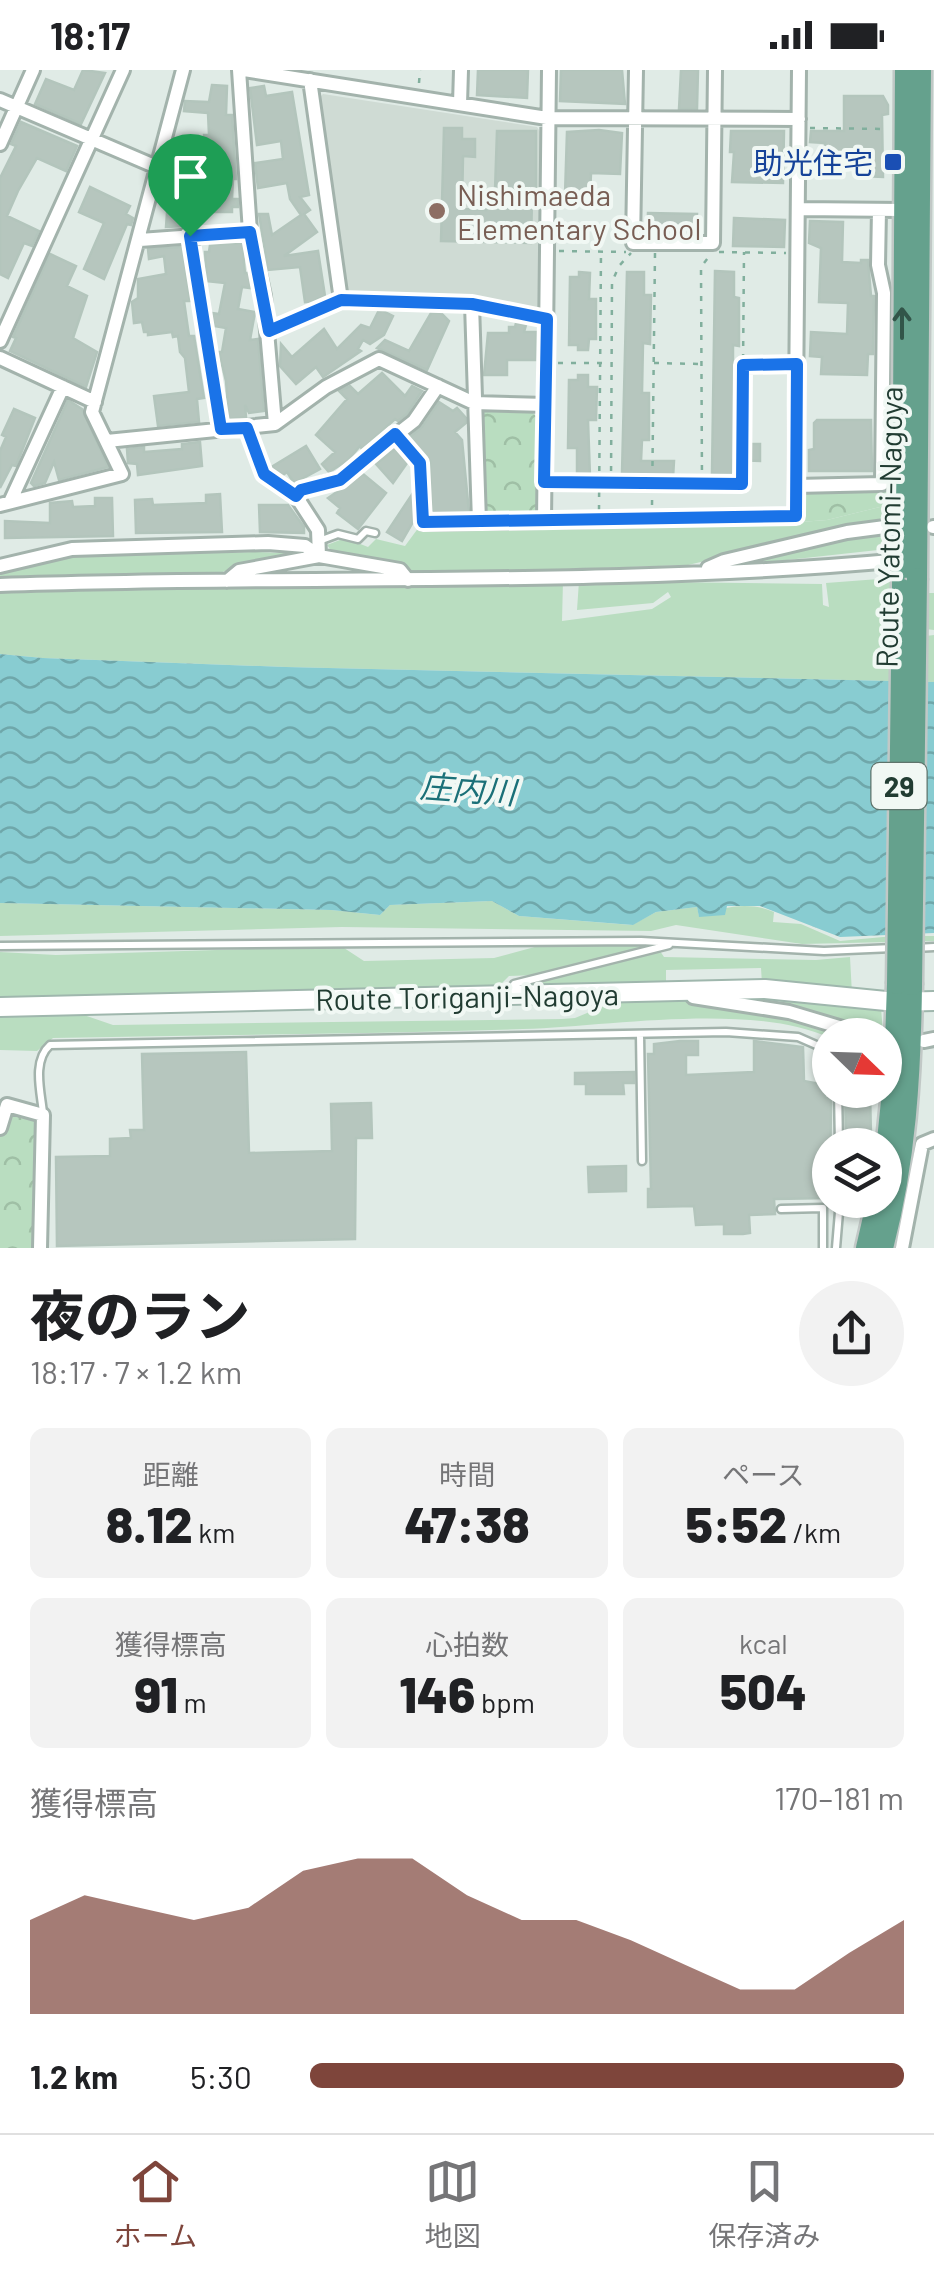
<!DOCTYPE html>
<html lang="ja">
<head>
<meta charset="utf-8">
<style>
	body { margin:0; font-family:Barlow,"Noto Sans JP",sans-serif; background:#f2f2f2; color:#202124; height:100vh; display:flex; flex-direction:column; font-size:38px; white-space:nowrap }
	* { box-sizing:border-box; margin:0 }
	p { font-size:32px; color:#757577 }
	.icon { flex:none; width:55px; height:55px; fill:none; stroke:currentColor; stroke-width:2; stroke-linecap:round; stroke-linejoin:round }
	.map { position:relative; height:1178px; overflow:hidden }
	.side { display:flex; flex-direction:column; background:#fff; flex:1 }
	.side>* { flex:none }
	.needle { width:65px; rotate:113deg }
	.fabs { position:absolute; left:812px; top:948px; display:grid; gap:20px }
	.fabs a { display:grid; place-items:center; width:90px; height:90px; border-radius:50%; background:#fff; box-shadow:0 2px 8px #0004; font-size:50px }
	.pin { position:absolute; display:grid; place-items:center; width:85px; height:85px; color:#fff; margin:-102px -42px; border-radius:50% 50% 50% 0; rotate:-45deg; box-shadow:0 0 10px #0007 }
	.pin .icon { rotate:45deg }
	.round { display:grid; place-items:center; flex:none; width:105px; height:105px; border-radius:52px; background:#f2f2f2 }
	.headline { display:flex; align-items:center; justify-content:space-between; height:170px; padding:0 30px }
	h1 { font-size:55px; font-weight:800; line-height:75px }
	.stats { display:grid; grid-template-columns:repeat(3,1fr); gap:15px; height:170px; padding:10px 30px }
	.stats div { display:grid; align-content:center; border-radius:15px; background:#f2f2f2; text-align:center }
	.stats b { font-size:50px; font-weight:800 }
	.stats small { font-size:28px; font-weight:400 }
	.stats p { font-size:28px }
	.chart { height:280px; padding:20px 30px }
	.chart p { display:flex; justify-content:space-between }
	.chart svg { width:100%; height:180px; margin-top:10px; fill:#7e453b; opacity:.7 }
	ul { padding:0 30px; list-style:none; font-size:32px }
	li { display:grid; grid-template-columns:160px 120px 1fr; align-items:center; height:75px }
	li i { height:25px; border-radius:12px; background:#7e453b }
	.status { display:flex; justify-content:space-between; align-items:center; height:70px; padding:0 50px; background:#fff; direction:ltr }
	.status svg { height:28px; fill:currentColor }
	.tab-bar { display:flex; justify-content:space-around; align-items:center; height:140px; border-top:2px solid #e0e0e0; background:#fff; font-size:28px; color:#757577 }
	.tab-bar a { display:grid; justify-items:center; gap:5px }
	.tab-bar .on { color:#7e453b }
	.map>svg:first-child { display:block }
</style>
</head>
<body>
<div class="status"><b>18:17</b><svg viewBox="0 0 49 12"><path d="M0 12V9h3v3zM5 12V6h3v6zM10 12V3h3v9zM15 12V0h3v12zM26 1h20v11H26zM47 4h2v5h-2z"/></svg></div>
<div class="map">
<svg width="934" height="1178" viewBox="0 0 934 1178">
	<defs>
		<pattern id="forest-crowns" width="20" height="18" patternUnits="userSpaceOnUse" patternTransform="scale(2.5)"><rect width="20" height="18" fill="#b9ddc0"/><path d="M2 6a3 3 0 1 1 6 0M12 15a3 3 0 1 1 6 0" fill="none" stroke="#9fbfa5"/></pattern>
		<pattern id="water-waves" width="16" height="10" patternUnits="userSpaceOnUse" patternTransform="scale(2.5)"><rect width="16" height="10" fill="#88ccd1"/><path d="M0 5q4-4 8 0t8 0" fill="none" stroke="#6fa7aa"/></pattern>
	</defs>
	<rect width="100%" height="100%" fill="#e0ebe6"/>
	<path fill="#cfdbd4" d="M323,24L537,57L541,63L539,236L535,239L472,226L350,223L346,219L316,31Z"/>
	<path fill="#b9ddc0" d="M888,435L887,451L844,458L688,495L424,504L333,483L327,475L345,468L368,477L376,469L405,476L419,457L800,452L827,450Z
		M887,462V479L723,497Z
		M258,482L308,484L225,501L213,506L0,509V500L73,485Z
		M892,508V523H934V560L893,555L909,568L934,565V612L286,597L43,588L0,584V521L252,514L563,511L562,551L652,539L671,527L668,522L653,533L577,540L579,511L822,514L823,535L829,537L826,513Z
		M492,831L519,846L632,855L656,842L697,837L699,846C724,837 748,831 774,842L773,852L801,854L840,871L894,866H934V871L802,874L676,855L651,861L342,857L0,866V833L331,840L380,845L390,835Z
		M542,875H655L538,905L509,906L499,916L0,927V882L56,885L341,876L364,891L494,888Z
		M660,881L664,887L816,890L850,887L852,924L762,914L761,898L666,900V915H536V912Z
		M758,924L881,938L883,962L861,959Z
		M628,926C700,925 773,942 841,965H830V968C752,932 611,956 523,959C366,964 209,965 53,968L37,981L0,980V943H78L113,955L562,949L575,948Z"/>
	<path fill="url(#forest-crowns)" d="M485,338L531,341L537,347V438L533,443L492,444L486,440L480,343Z
		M888,420V435L827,450L800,452V427L805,422Z
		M8,1041L35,1045L40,1051L35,1178H0V1067Z"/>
	<path fill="url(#water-waves)" d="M0,584L43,588L286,597L934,612V863L840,867L760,836H727L725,845L699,847L697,837L656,842L633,855L519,846L492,831L390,835L380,845L331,840L0,833Z"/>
	<path fill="#b6c6be" stroke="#b3c5bc" stroke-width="2.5" d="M83,0L105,3L81,54L35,34L46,9L74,20Z
		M478,0H528L527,28L477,25Z
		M561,0H622L625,34L560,31Z
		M681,0H698L697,39H679Z
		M212,15L227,16L226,45H232L236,109H233L232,129H238V137H232V142H212L214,114H209V97H213L212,78H204V65H209L208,43L184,41L185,31L209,32Z
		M264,16L266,26L292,22L309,125L300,127L310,140L304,144L317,162L284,186L318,181L325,226L314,231L305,232L300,197L268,200L259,144H268L272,165L301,145L290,129L287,113L258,118L255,93L283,89L281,71L257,75L250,18Z
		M844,26H883L888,35V44L882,45L883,107L861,106V100H851L852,87L824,86L825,73L810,72L811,61H844Z
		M21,52L77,76L66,101L37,88L18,121L7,146L39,161L32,176L24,173L8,208L0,204V108L16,76L11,74Z
		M444,58H462V69H475V87L463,86L462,139L486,140V120L495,121L497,61H536V122L532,129L531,173L441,171Z
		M599,60L622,63L620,104L591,103L590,127L565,125L567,62Z
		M731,61H784L783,113L732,112L734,82H730Z
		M90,117L130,136L126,144L133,148L131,155L127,154L104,209L84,199L104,153L79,142Z
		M168,129L184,131V138L189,139L188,156L166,157Z
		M648,143L697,144L696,163H647Z
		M734,148L785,150L784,177L733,176Z
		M810,151L843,152L842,192L861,193V190H868L871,226H874L873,284H868L867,305L821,304L822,287L810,286L811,262L847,264L848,233L819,232L821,178L809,173Z
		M242,173L245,203H249L250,218L242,217L238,239L255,242L250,270L258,269L264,341L249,343L245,335L246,347L229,349L226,311L219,282H222L226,258L214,256L212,243L219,244L225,213L207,211L205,182H209L210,175Z
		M182,177L190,231H184L189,266H194L204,328L197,329L199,352L158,356L154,326L189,322L185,288L180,282L178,266L173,267L172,262L148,265V262H144L142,252L134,253L132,232L138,228V209L166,204L164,186L149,189L148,179Z
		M50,184L76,196L67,216L87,226L73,268L97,282L86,317L10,281L16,268L13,267Z
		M715,201L734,202V227L739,228V276L733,275V324H739L738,374H760V391L732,390V407L712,403Z
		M579,202L590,203L589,229H596V269H589L588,280H578V275H569L570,207H579Z
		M627,202H644V225H651L650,274L643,273L642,323H649V370H642L641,391H674L673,408L622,403Z
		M383,241L393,246L384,265L370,274L363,270L358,279L361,281L323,307L316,297L296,314L280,296L281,274L292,287L324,259L337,279L361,255L370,258L378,242Z
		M431,243H441L449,251L427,300L377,278L385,270L409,281Z
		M516,253L526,255L524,262H536V290H507V305H484L488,263H509V257H515Z
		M382,303L405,326L412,316L422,321L407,344L398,351L395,349L370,372L362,379L360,376L348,390L329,402L322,394L335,382L316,365L347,329L339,321L350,316L358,324Z
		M578,305H588V317H597L596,350H588L590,407H577V378H568L569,310H578Z
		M68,330L82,339L108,397L59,410L54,392L45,413L34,416L31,413Z
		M439,332L453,341L457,338L466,348V353L455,362L462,370L469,442L432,443L430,391L410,367L422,357Z
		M14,339L35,348L16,396L12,395L0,418V381L6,367L2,365Z
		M817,350H871L872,401H809V380L814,379V353Z
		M200,372L202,396L138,405L137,394L128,393L127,379L144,377V382L182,379V374Z
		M306,376L320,399L294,413L287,402L283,405L274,399L273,396Z
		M395,379L407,393L393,413L376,394Z
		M363,404L386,423L358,459L337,443L340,438L328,428Z
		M220,424L222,462L136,463L135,430L152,429L153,435L206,433V425Z
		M411,426L413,452L402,471L387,462Z
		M95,428H112L113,466L5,468V451L50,453V433L72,431L73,437L95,436Z
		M259,435H288L304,457V463L260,462Z
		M680,971H698V985H686V1005L754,1002V971L803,977L804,1011L825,1015V1028H831L830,1128L774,1129L775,1144L749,1145L750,1163L743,1164H724V1154L696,1155L694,1136L648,1137V1119H651L648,984H654V974Z
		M246,982L249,1083L332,1081L331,1034L371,1033L372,1068H356L355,1169L57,1176L56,1087L110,1086V1069L131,1068L130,1060H144L142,984Z
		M634,1002V1013H623L624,1024H586V1014H575V1003Z
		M845,1020H870L871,1067H864L865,1075H846Z
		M626,1096V1121L589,1122L588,1097Z"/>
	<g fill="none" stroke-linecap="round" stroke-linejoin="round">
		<defs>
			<path id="lane" d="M319,471L338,464L358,469L366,461L375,463
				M0,876L641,871L824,881L893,878
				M915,878L934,877
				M511,922L514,914L669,875
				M640,965L642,1091
				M838,1020L839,1075
				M43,1043C41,1022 32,991 50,975L726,962L798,967L830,981
				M781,1139L823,1138V1178
				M836,1178L840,1130"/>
			<path id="street" d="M239,0L250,162L264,226L275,354
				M244,0L547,48L799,49
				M549,0L544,451L795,446L799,0
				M636,0L633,173H713L715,0
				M310,10L341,230
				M0,30L159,98
				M460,34L461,0
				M0,74L33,0
				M798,139L902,140
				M190,166L221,359
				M140,170L250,162
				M472,234L479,452
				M269,261L341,230L472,234L547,249
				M0,271L123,0
				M0,288L95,332
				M395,364L420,393L423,453L544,451
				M107,371L275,354L326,317L379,289L474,333L546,335
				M796,416L882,414L884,223L878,195L879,140
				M296,426L301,420L340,409L414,351L438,316
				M10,432L63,317
				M0,435L122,404L92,342L183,0
				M933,457H934
				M0,496L72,479L268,473L305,476L319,486L400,500L408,510
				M708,498L724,491L847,462L885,457
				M227,511L239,501L319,486L318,460L296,426L264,404L247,357
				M0,515C300,504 602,518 902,490
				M693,927L789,942L866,965
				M924,971L934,969
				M0,1058L7,1035L43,1045L40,1178
				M902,1178L922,1074L934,1069"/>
			<path id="secondary" d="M0,937L765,919L896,932L934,931"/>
			<path id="primary" d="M917,508L921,0
				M902,519L905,0
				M885,1090L894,1002L897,914
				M866,1178L877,1130
				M883,1178C906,1091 911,1004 912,915"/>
		</defs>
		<use href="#lane" stroke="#a3b3ac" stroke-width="11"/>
		<use href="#street" stroke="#a3b3ac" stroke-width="18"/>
		<use href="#secondary" stroke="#9fb7ad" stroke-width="22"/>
		<use href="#primary" stroke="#c1c8c6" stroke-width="25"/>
		<path stroke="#81af9d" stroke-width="2.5" stroke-dasharray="5 8" stroke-linecap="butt" d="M419,13L420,0
			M810,58L887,59
			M559,181L626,182
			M719,182L786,183
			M558,293H610
			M654,293L700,294
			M743,295L785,294
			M556,412L742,415L744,182
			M702,413L701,197L711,184
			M611,414L612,212L619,196L631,183
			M652,435L655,183
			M599,440L601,182"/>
		<use href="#lane" stroke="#fff" stroke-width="6"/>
		<use href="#street" stroke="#fff" stroke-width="12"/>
		<use href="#secondary" stroke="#fff" stroke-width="18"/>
		<use href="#primary" stroke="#65a18d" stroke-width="20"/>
		<defs>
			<path id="primary-bridge" d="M897,914L902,519
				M912,915L917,508"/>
		</defs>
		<use href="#primary-bridge" stroke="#c1c8c6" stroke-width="25" stroke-linecap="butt"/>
		<use href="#primary-bridge" stroke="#65a18d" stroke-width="20"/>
	</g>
	<defs><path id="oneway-shaft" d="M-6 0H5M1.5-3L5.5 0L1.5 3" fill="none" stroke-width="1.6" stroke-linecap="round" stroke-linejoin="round" transform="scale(2.5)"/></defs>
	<use stroke="#325549" href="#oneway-shaft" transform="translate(902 253) rotate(-90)"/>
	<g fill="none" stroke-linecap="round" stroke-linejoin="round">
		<defs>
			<path id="route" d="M250,162L269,261L341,230L472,234L547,249L544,412L742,414L743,295L797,294L796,446L423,452L420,393L395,364L340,410L301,420L296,426L264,404L247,358L221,359L190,166Z"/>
		</defs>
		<use href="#route" stroke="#fff" stroke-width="20"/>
		<use href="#route" stroke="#1a73e8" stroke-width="12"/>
	</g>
	<rect fill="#1a4fb4" stroke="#f1f8f4" stroke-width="4" x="883" y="82" width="20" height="20" rx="5"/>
	<circle fill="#8d6e63" stroke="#f1f8f4" stroke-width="4" cx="437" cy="141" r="10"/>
	<g text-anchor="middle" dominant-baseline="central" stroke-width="8" stroke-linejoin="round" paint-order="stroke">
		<rect fill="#f1f8f4" stroke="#5f746c" stroke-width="2.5" x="871.5" y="693" width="55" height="46" rx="8"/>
		<g font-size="28" font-weight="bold" fill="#213c32">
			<text x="899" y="716">29</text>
		</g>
		<g font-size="30" fill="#164399" stroke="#f1f8f4" text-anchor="end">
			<text x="873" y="92">助光住宅</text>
		</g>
		<g font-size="30" fill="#785e54" stroke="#f1f8f4" text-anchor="start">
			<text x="457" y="124">Nishimaeda<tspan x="457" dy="34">Elementary School</tspan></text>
		</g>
		<g font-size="30" fill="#213c32" stroke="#f1f8f4">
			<text transform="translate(888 457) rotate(-89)">Route Yatomi-Nagoya</text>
			<text transform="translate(467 926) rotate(-1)">Route Toriganji-Nagoya</text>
		</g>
		<g font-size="32" font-style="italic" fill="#1b7078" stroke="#f1f8f4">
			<text transform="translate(468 718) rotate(4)">庄内川</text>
		</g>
	</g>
</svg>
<div class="fabs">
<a><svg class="needle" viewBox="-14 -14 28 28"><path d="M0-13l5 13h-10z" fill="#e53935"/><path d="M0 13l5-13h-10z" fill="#757577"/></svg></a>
<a><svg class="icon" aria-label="layers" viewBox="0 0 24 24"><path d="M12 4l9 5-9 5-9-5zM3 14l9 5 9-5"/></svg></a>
</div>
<div class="pin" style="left:190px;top:166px;background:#1e9e55"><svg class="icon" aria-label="arrive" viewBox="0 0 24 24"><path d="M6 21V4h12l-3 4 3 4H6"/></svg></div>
</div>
<section class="side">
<div class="headline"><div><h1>夜のラン</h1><p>18:17 · 7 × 1.2 km</p></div><a class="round"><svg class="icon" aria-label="share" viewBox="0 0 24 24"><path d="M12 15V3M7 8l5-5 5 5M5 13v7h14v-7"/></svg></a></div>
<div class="stats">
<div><p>距離</p><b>8.12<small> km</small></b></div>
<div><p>時間</p><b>47:38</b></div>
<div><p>ペース</p><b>5:52<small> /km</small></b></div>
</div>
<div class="stats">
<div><p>獲得標高</p><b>91<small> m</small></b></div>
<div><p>心拍数</p><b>146<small> bpm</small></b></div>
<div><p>kcal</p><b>504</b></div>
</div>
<div class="chart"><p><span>獲得標高</span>170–181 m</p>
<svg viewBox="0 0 160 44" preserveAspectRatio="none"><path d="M0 44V21L10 15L20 18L30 21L40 18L50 9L60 6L70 6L80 15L90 21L100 21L110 26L120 32L130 38L140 38L150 29L160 21V44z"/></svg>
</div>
<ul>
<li><b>1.2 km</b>5:30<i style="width:100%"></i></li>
</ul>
</section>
<nav class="tab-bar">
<a class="on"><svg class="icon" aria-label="home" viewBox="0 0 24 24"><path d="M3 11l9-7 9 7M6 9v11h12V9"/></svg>ホーム</a>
<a><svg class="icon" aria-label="map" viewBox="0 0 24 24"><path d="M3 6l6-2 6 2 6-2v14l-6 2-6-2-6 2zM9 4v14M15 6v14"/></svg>地図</a>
<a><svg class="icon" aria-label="saved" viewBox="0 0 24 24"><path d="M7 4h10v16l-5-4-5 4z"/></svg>保存済み</a>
</nav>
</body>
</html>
